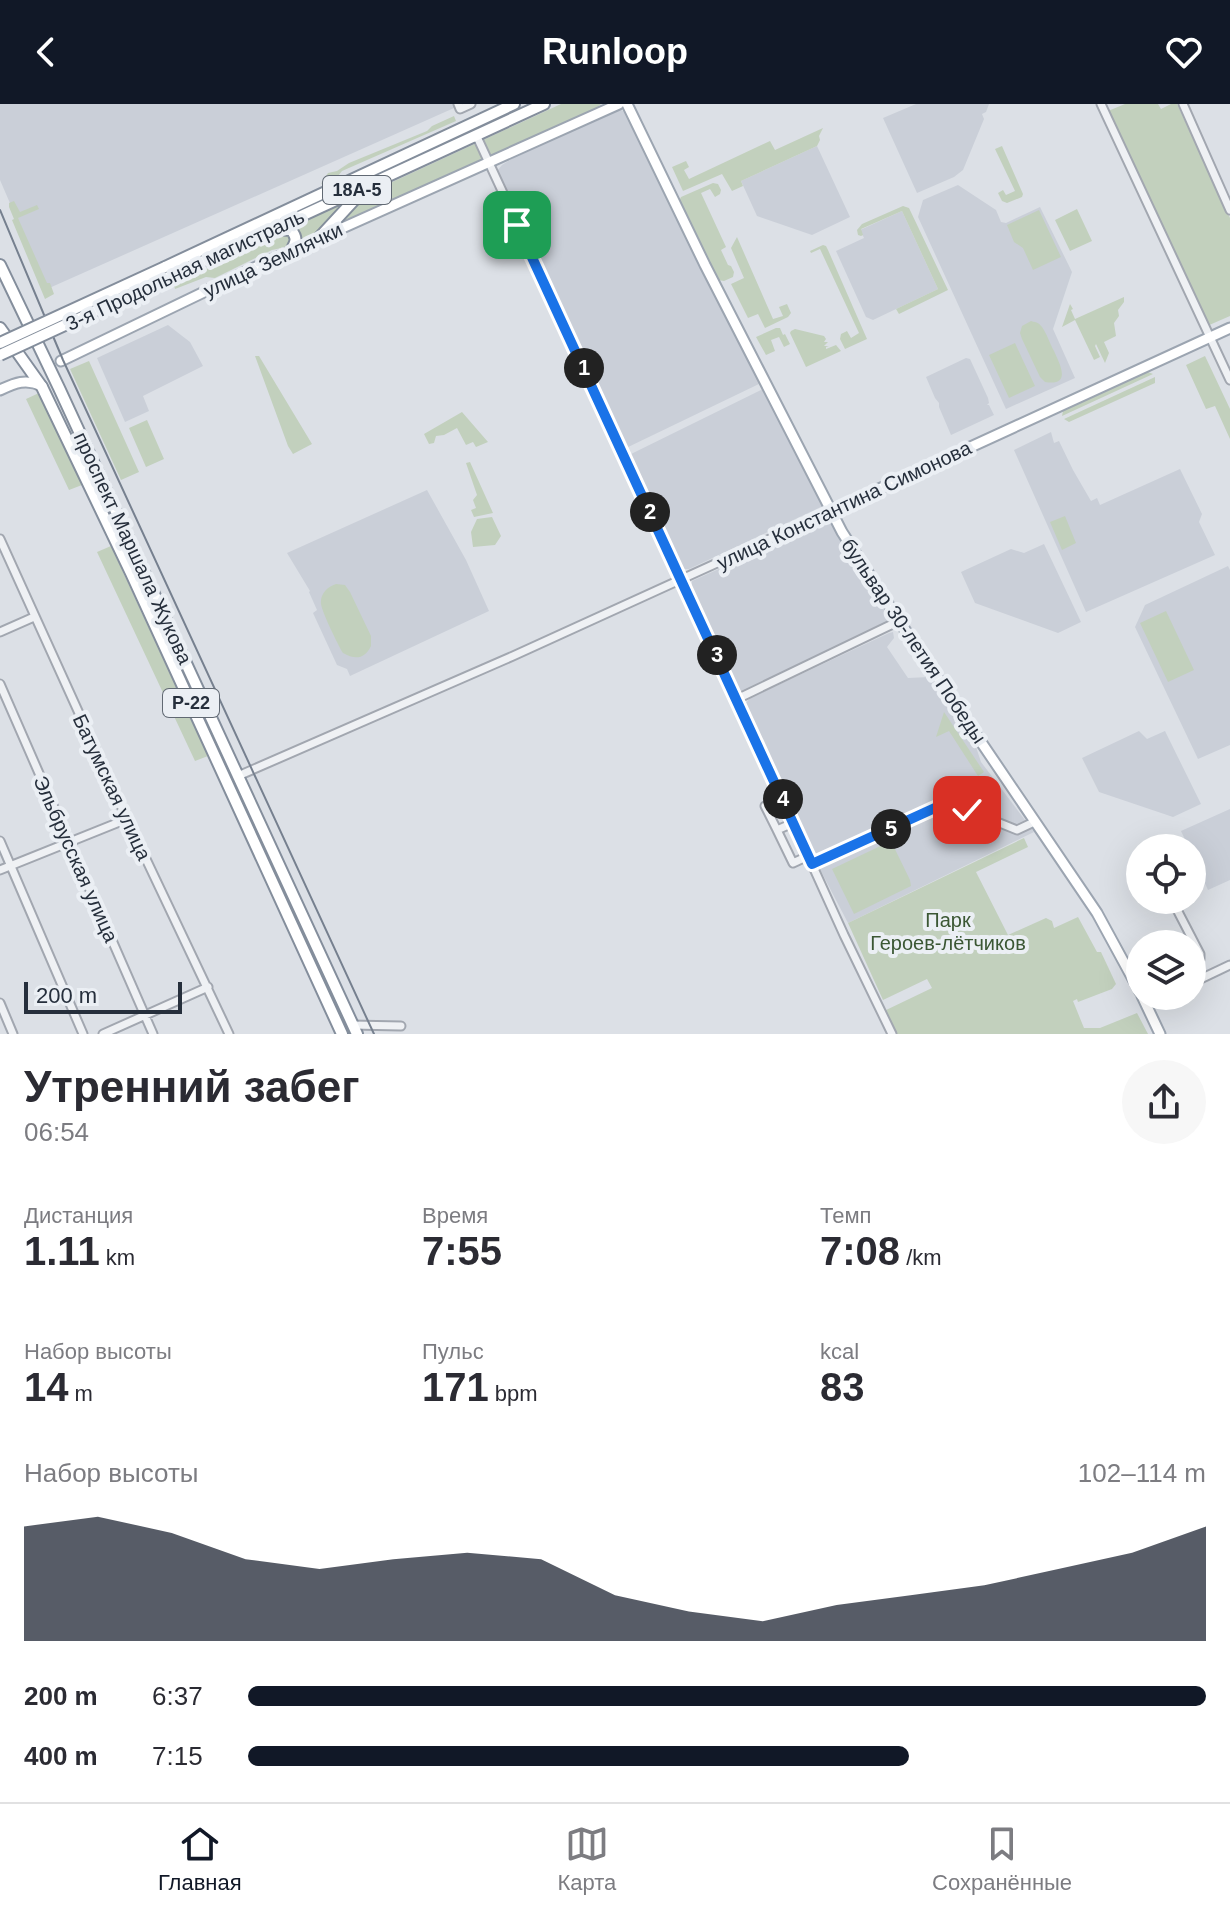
<!DOCTYPE html>
<html lang="ru">
<head>
<meta charset="utf-8">
<style>
	body { margin:0; font-family:Helvetica,sans-serif; background:#f7f7f7; color:#2b2b33; height:100vh; display:flex; flex-direction:column; font-size:30px; white-space:nowrap }
	* { box-sizing:border-box; margin:0 }
	p { font-size:26px; color:#7c7c81 }
	.icon { flex:none; width:44px; height:44px; fill:none; stroke:currentColor; stroke-width:2; stroke-linecap:round; stroke-linejoin:round }
	.map { position:relative; height:930px; overflow:hidden }
	.drawer { display:flex; flex-direction:column; background:#fff; flex:1 }
	.drawer>* { flex:none }
	.fabs { position:absolute; left:1126px; top:730px; display:grid; gap:16px }
	.fabs a { display:grid; place-items:center; width:80px; height:80px; border-radius:50%; background:#fff; box-shadow:0 8px 32px #0002; font-size:40px }
	.scale { position:absolute; left:24px; bottom:20px; width:158px; box-sizing:border-box; padding-left:8px; border:4px solid #262f3c; border-top:0; font-size:22px; line-height:28px; white-space:nowrap; color:#262f3c; -webkit-text-stroke:6px #ebeff4; paint-order:stroke }
	.pin { position:absolute; display:grid; place-items:center; width:68px; height:68px; color:#fff; margin:-34px; border-radius:16px; box-shadow:0 4px 12px #0006 }
	.km { position:absolute; width:40px; height:40px; margin:-20px; border-radius:50%; background:#222; color:#fff; font-size:22px; line-height:40px; text-align:center }
	.round { display:grid; place-items:center; flex:none; width:84px; height:84px; border-radius:42px; background:#f7f7f7 }
	.overview { display:flex; align-items:center; justify-content:space-between; height:136px; padding:0 24px }
	h1 { font-size:44px; font-weight:800; line-height:60px }
	.stats { display:grid; grid-template-columns:repeat(3,1fr); gap:12px; height:136px; padding:8px 24px }
	.stats div { display:grid; align-content:center }
	.stats b { font-size:40px; font-weight:800 }
	.stats small { font-size:22px; font-weight:400 }
	.stats p { font-size:22px }
	.chart { height:224px; padding:16px 24px }
	.chart p { display:flex; justify-content:space-between }
	.chart svg { width:100%; height:144px; margin-top:8px; fill:#111827; opacity:.7 }
	ul { padding:0 24px; list-style:none; font-size:26px }
	li { display:grid; grid-template-columns:128px 96px 1fr; align-items:center; height:60px }
	li i { height:20px; border-radius:10px; background:#111827 }
	header { display:flex; justify-content:space-between; align-items:center; height:104px; padding:0 24px; background:#111827; color:#fff; font-size:36px; font-weight:800 }
	.tabs { display:flex; justify-content:space-around; align-items:center; height:112px; border-top:2px solid #e1e1e2; background:#fff; font-size:22px; color:#7c7c81 }
	.tabs a { display:grid; justify-items:center; gap:4px }
	.tabs .current { color:#111827 }
	.map>svg:first-child { display:block }
</style>
</head>
<body>
<header><svg class="icon" aria-label="back" viewBox="0 0 24 24"><path d="M15 5l-7 7 7 7"/></svg>Runloop<svg class="icon" aria-label="heart" viewBox="0 0 24 24"><path d="M12 20l-8-8c-3-5 5-10 8-4 3-6 11-1 8 4z"/></svg></header>
<div class="map">
<svg width="1230" height="930" viewBox="0 0 1230 930">
	<rect width="100%" height="100%" fill="#dce0e6"/>
	<path fill="#cacfd8" d="M0,0H463L47,185L0,76Z
		M916,0H989L986,8L982,10L984,15L963,66L954,73L917,89L883,14Z
		M621,6L627,9L699,160L761,279L624,345L498,74L497,67L502,61L515,53L616,7Z
		M817,42L850,113L812,131L757,112L741,77Z
		M958,81L996,106L1001,118L1006,119L1040,103L1072,168L1053,225L1075,274L1006,305L918,113L923,96Z
		M902,107L938,185L873,216L866,213L836,147L864,134L860,126Z
		M168,221L190,238L203,262L143,292L149,307L125,318L97,254Z
		M966,254L970,255L988,294L989,299L987,301H989L994,311L951,331L939,303V299L935,294L926,273Z
		M763,285H764L823,402L689,465H683L678,461L627,352Z
		M1051,328L1054,339L1059,337L1073,366L1091,397L1097,394L1100,401L1180,365L1202,410L1199,418L1215,451L1086,508L1014,346Z
		M427,386L466,456L489,507L350,572L347,565L337,561L313,509L317,506L309,488L310,487L287,449Z
		M828,416L833,420L891,518L743,591L738,589L701,509L692,484V477Z
		M1044,440L1081,518L1058,529L975,499L961,468L1011,445L1024,449Z
		M1228,462L1230,466V641L1198,655L1135,523L1145,501Z
		M893,528L894,534L887,543L908,574L929,573L974,637L981,658L1034,728L848,819L813,752L745,600L750,594L889,529Z
		M1139,627L1147,635L1165,627L1201,700L1173,713L1099,688L1082,654Z
		M1230,705V776L1208,786L1192,751V744H1189L1181,727Z"/>
	<path fill="#c2d0bd" d="M528,0H534L168,168L167,166Z
		M561,0H601L595,5L344,119L338,120L362,92Z
		M1125,0H1158L1161,5L1171,0H1177L1230,114V212L1207,222L1108,7Z
		M454,12L456,17L342,67L338,72L321,80L328,69L337,67L349,59L427,27L432,22Z
		M823,24L819,32L820,36L817,42L741,77L743,82L732,87L722,70L683,87L672,63L686,57L689,63L684,66L689,75L770,37L775,46Z
		M1002,42L1023,90L1022,93L1007,99L1002,97L998,89L1003,86L1006,91L1015,87L995,45Z
		M713,79L718,80L721,86L720,90L715,93L710,85L701,89L726,143L721,146L728,161L731,162L734,168L733,173L724,177L718,176L679,97L681,93Z
		M14,97L20,108L37,101L39,105L18,114L47,179H50L54,190L45,195L12,116L14,115L9,103V99Z
		M343,99V101L316,133L297,141L291,123Z
		M903,102L909,104L948,186L899,210L896,205L938,185L902,107L861,125L863,131L861,132L858,131L857,126L862,120Z
		M1077,105L1092,137L1070,147L1055,116Z
		M1039,106L1061,153L1033,166L1023,144L1014,138L1007,121Z
		M282,129L289,130L292,135L290,140L286,143L272,146L215,174L206,173L175,185L173,177L210,163Z
		M737,133L773,215L783,212L779,203L787,200L791,209L788,213L765,224L758,210L748,214L731,180L744,174L731,144Z
		M823,141L826,142L828,146L867,235L845,245L840,235L841,230L847,227L851,234L859,229L820,145L811,149L810,147Z
		M1124,193V198L1118,206L1119,212L1114,219L1116,232L1104,238L1109,249L1105,259L1096,240L1095,242L1100,253L1094,256L1075,216L1062,223L1070,200L1073,205L1071,206L1075,215Z
		M1031,217C1038,219 1038,218 1042,223C1047,230 1050,240 1054,247C1061,262 1071,282 1045,278L1040,273L1022,235L1020,229L1022,222Z
		M776,224H780L783,231L785,230L790,240L784,243L779,233L771,236L775,247L766,251L756,233Z
		M795,225L824,232L826,235L824,238H828L824,242H829L826,243V245L836,241L841,247L806,263L790,229L791,227Z
		M1015,239L1035,282L1009,294L989,251Z
		M255,252H259L312,340L293,350L288,342Z
		M1205,252L1230,305V335L1215,302L1206,305L1186,261Z
		M89,257L139,368L121,376L70,265Z
		M1148,268L1153,270L1062,312L1063,307Z
		M1155,273V279L1069,318L1064,315Z
		M39,289L82,381L69,386L26,295Z
		M462,308L488,338L476,343L473,338L466,341L457,324L444,331L436,332L434,339L429,340L424,330Z
		M147,316L164,355L146,363L129,324Z
		M470,358L493,409L474,413L471,406L476,404L473,396L477,391L466,359Z
		M1065,412L1076,439L1062,446L1050,418Z
		M492,413L501,432L495,441L473,443L471,428L477,415Z
		M111,442L208,652L195,657L97,448Z
		M336,480L345,481L350,488L371,532V542C365,555 355,556 343,549C338,541 322,508 321,500C320,490 327,483 336,480Z
		M1166,507L1194,566L1168,578L1140,519Z
		M944,608L984,668L978,672L949,627L936,633Z
		M1024,734L1028,743L976,768L1008,831L1046,814L1052,817L1054,824L1078,813L1097,848H1101L1116,880L1112,885L1078,898L1077,895L1073,897L1084,924H1100L1137,909L1148,930H895L884,907L932,884L927,875L883,896L848,819Z
		M891,737L910,776L911,782L854,810L832,765Z"/>
	<g fill="none" stroke-linecap="round" stroke-linejoin="round">
		<defs>
			<path id="minor" d="M458,0L460,5L471,0
				M1101,0L1230,276
				M1183,0L1230,106
				M473,33L478,35L737,595L844,831L892,930
				M0,435L127,715L229,930
				M0,528L34,513
				M0,580L153,930
				M737,595L899,517
				M238,672L513,552L831,407
				M793,719L777,726L793,759L808,752
				M777,726L765,702L782,694
				M0,737L83,930
				M812,760L948,698L1017,726L1034,718
				M0,766L127,715
				M1172,796L1200,850V855L1192,858
				M1192,879L1230,861
				M0,899L13,930
				M1146,900L1164,892
				M352,921L401,922
				M103,930L208,883"/>
			<path id="major" d="M627,0L705,161L842,428L899,517L1097,809L1140,888
				M61,257L262,160L619,0
				M0,286C15,279 26,274 42,282
				M831,407L1230,224
				M1142,892L1160,930"/>
			<path id="highway" d="M275,125L291,126C298,134 296,138 291,147
				M319,134L355,95L365,87
				M0,161L59,284L357,930
				M165,163L514,0
				M169,173L544,0
				M0,224L42,283L131,469L342,930"/>
		</defs>
		<use href="#minor" stroke="#a2a7b0" stroke-width="11"/>
		<use href="#major" stroke="#9ca5b1" stroke-width="13"/>
		<use href="#highway" stroke="#848e9c" stroke-width="14"/>
		<use href="#minor" stroke="#eff1f4" stroke-width="7"/>
		<use href="#major" stroke="#fff" stroke-width="9"/>
		<use href="#highway" stroke="#fff" stroke-width="10"/>
		<path stroke="#76808f" stroke-width="2" d="M0,106L63,256L374,930"/>
		<defs>
			<path id="highway-bridge" d="M0,239L165,163
				M0,251L169,173"/>
		</defs>
		<use href="#highway-bridge" stroke="#848e9c" stroke-width="14" stroke-linecap="butt"/>
		<use href="#highway-bridge" stroke="#fff" stroke-width="10"/>
	</g>
	<g fill="none" stroke-linecap="round" stroke-linejoin="round">
		<defs>
			<path id="route" d="M517,121L812,760L948,698L967,706"/>
		</defs>
		<use href="#route" stroke="#fff" stroke-width="16"/>
		<use href="#route" stroke="#1a73e8" stroke-width="10"/>
	</g>
	<g text-anchor="middle" dominant-baseline="central" stroke-width="8" stroke-linejoin="round" paint-order="stroke">
		<g fill="#ebeff4" stroke="#616973" stroke-width="2">
			<rect x="323" y="72" width="68" height="28" rx="6"/>
			<rect x="163" y="585" width="56" height="28" rx="6"/>
		</g>
		<g font-size="18" font-weight="bold" fill="#262f3c">
			<text x="357" y="86">18А-5</text>
			<text x="191" y="599">Р-22</text>
		</g>
		<g font-size="20" fill="#262f3c" stroke="#ebeff4">
			<text transform="translate(273 156) rotate(-25)">улица Землячки</text>
			<text transform="translate(185 166) rotate(-25)">3-я Продольная магистраль</text>
			<text transform="translate(844 401) rotate(-25)">улица Константина Симонова</text>
			<text transform="translate(133 444) rotate(65)">проспект Маршала Жукова</text>
			<text transform="translate(914 537) rotate(56)">бульвар 30-летия Победы</text>
			<text transform="translate(112 683) rotate(65)">Батумская улица</text>
			<text transform="translate(76 755) rotate(66)">Эльбрусская улица</text>
		</g>
		<g font-size="20" fill="#3b5734" stroke="#ebeff4">
			<text x="948" y="816">Парк<tspan x="948" dy="23">Героев-лётчиков</tspan></text>
		</g>
	</g>
</svg>
<div class="fabs">
<a><svg class="icon" aria-label="locate" viewBox="0 0 24 24"><circle cx="12" cy="12" r="6"/><path d="M12 2v4M12 18v4M2 12h4M18 12h4"/></svg></a>
<a><svg class="icon" aria-label="layers" viewBox="0 0 24 24"><path d="M12 4l9 5-9 5-9-5zM3 14l9 5 9-5"/></svg></a>
</div>
<div class="scale">200 m</div>
<div class="pin" style="left:517px;top:121px;background:#1e9e55"><svg class="icon" aria-label="arrive" viewBox="0 0 24 24"><path d="M6 21V4h12l-3 4 3 4H6"/></svg></div>
<div class="pin" style="left:967px;top:706px;background:#d93025"><svg class="icon" aria-label="check" viewBox="0 0 24 24"><path d="M5 12l5 5 9-10"/></svg></div>
<b class="km" style="left:584px;top:264px">1</b>
<b class="km" style="left:650px;top:408px">2</b>
<b class="km" style="left:717px;top:551px">3</b>
<b class="km" style="left:783px;top:695px">4</b>
<b class="km" style="left:891px;top:725px">5</b>
</div>
<section class="drawer">
<div class="overview"><div><h1>Утренний забег</h1><p>06:54</p></div><a class="round"><svg class="icon" aria-label="share" viewBox="0 0 24 24"><path d="M12 15V3M7 8l5-5 5 5M5 13v7h14v-7"/></svg></a></div>
<div class="stats">
<div><p>Дистанция</p><b>1.11<small> km</small></b></div>
<div><p>Время</p><b>7:55</b></div>
<div><p>Темп</p><b>7:08<small> /km</small></b></div>
</div>
<div class="stats">
<div><p>Набор высоты</p><b>14<small> m</small></b></div>
<div><p>Пульс</p><b>171<small> bpm</small></b></div>
<div><p>kcal</p><b>83</b></div>
</div>
<div class="chart"><p><span>Набор высоты</span>102–114 m</p>
<svg viewBox="0 0 160 44" preserveAspectRatio="none"><path d="M0 44V9L10 6L20 11L30 19L40 22L50 19L60 17L70 19L80 30L90 35L100 38L110 33L120 30L130 27L140 22L150 17L160 9V44z"/></svg>
</div>
<ul>
<li><b>200 m</b>6:37<i style="width:100%"></i></li>
<li><b>400 m</b>7:15<i style="width:69%"></i></li>
</ul>
</section>
<nav class="tabs">
<a class="current"><svg class="icon" aria-label="home" viewBox="0 0 24 24"><path d="M3 11l9-7 9 7M6 9v11h12V9"/></svg>Главная</a>
<a><svg class="icon" aria-label="map" viewBox="0 0 24 24"><path d="M3 6l6-2 6 2 6-2v14l-6 2-6-2-6 2zM9 4v14M15 6v14"/></svg>Карта</a>
<a><svg class="icon" aria-label="saved" viewBox="0 0 24 24"><path d="M7 4h10v16l-5-4-5 4z"/></svg>Сохранённые</a>
</nav>
</body>
</html>
